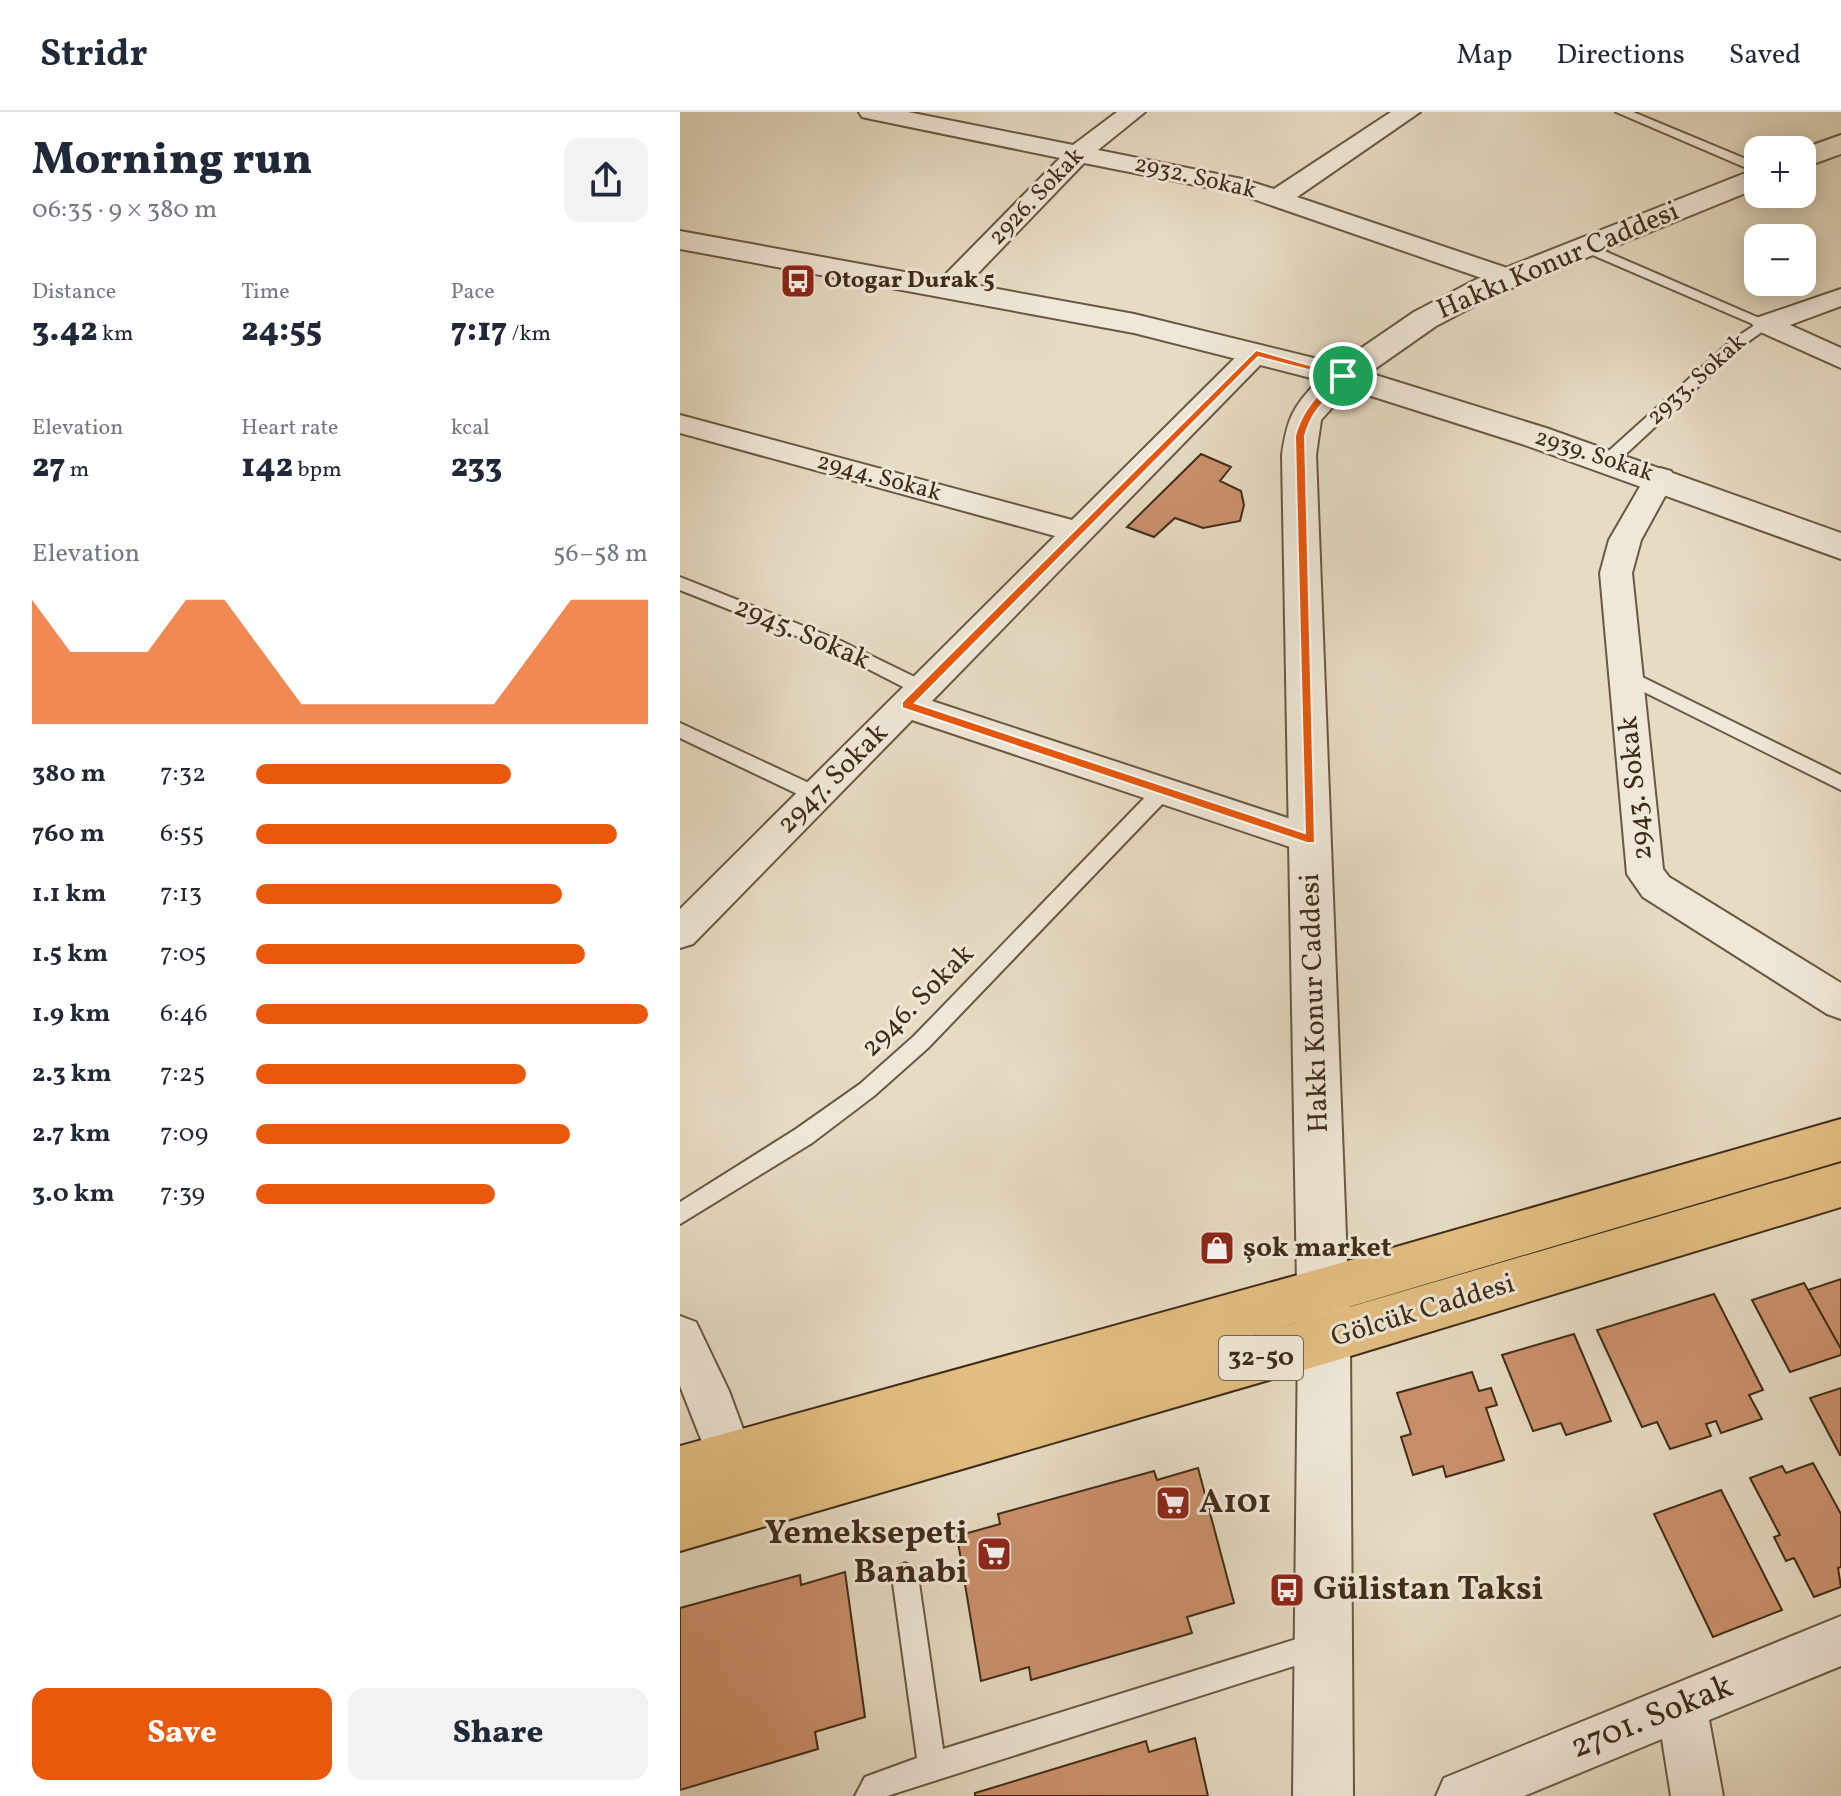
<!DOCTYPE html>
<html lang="en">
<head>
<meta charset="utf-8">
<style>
	body { margin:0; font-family:Vollkorn,serif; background:#f2f2f3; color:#1f2937; height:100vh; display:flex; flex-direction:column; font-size:30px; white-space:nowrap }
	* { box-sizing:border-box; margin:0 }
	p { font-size:26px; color:#747a83 }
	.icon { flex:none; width:44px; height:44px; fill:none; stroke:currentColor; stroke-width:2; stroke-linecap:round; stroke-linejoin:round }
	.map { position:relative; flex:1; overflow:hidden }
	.details { display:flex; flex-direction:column; background:#fff; width:680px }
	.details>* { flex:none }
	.controls { position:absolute; left:1064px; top:24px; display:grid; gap:16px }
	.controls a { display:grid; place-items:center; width:72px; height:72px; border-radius:16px; background:#fff; box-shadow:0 4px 20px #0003; font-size:40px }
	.pin { position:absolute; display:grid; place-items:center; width:68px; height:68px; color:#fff; margin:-34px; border:4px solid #fff; border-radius:50%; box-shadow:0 2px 8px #0007 }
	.round { display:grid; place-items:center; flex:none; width:84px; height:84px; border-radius:16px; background:#f2f2f3 }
	.overview { display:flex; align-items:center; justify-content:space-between; height:136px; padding:0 32px }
	h1 { font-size:44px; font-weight:800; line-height:60px }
	.figures { display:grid; grid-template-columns:repeat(3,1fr); gap:12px; height:136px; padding:8px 32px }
	.figures div { display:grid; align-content:center }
	.figures b { font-size:34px; font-weight:800 }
	.figures small { font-size:22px; font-weight:400 }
	.figures p { font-size:22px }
	.chart { height:224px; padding:16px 32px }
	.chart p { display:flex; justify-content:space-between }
	.chart svg { width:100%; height:144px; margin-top:8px; fill:#ea580c; opacity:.7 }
	.action { display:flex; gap:16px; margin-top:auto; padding:16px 32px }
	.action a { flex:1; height:92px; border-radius:16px; background:#ea580c; color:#fff; font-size:32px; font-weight:800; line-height:92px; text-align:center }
	.action a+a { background:#f2f2f3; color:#1f2937 }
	ul { padding:0 32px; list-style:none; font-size:26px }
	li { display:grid; grid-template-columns:128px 96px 1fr; align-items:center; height:60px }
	li i { height:20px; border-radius:10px; background:#ea580c }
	header { display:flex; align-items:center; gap:48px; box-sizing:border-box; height:112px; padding:0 40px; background:#fff; border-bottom:2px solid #e0e1e3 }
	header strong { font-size:38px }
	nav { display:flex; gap:44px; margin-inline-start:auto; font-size:28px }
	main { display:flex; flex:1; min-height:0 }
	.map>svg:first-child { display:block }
</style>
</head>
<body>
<header>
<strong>Stridr</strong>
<nav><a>Map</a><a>Directions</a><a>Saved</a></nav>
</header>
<main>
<section class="details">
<div class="overview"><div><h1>Morning run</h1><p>06:35 · 9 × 380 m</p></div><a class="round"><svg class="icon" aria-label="share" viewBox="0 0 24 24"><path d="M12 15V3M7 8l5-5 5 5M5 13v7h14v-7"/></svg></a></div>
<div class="figures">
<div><p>Distance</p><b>3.42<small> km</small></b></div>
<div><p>Time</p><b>24:55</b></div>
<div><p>Pace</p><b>7:17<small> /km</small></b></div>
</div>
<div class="figures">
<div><p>Elevation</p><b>27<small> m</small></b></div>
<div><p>Heart rate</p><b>142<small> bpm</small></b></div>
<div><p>kcal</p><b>233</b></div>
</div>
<div class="chart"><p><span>Elevation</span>56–58 m</p>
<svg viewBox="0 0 160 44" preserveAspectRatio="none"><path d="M0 44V6L10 22L20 22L30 22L40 6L50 6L60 22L70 38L80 38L90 38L100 38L110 38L120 38L130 22L140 6L150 6L160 6V44z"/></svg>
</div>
<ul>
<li><b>380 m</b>7:32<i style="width:65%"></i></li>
<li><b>760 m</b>6:55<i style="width:92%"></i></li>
<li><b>1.1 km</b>7:13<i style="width:78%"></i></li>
<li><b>1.5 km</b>7:05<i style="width:84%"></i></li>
<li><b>1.9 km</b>6:46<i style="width:100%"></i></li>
<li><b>2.3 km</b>7:25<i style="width:69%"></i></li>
<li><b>2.7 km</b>7:09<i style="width:80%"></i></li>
<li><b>3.0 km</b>7:39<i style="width:61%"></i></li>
</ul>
<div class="action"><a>Save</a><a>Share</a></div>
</section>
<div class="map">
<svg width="1161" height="1684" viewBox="0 0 1161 1684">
	<rect width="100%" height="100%" fill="#e6dcc3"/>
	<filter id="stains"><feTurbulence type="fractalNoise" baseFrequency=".0025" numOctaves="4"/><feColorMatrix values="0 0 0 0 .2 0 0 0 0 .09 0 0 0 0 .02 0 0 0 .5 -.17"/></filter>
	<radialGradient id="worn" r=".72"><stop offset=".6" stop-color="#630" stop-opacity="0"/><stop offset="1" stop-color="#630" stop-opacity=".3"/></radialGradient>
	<path fill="#cb916c" stroke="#3f2c17" stroke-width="2" d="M521,342L551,355L540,369L561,379L564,393L560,409L523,416L495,406L474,425L447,415Z
		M1161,1167V1237L1128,1178Z
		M1124,1171L1161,1237V1243L1110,1260L1072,1188Z
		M1034,1182L1083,1278L1069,1283L1082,1307L1041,1321L1036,1309L1026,1312L1031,1324L990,1337L977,1310L962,1315L917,1218Z
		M894,1222L931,1309L886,1323L881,1311L853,1319L822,1243Z
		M792,1260L799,1279L811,1276L817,1293L806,1296L824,1348L766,1365L763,1354L733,1363L721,1325L731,1322L717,1281Z
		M1161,1276V1343H1160L1130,1286Z
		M1133,1351L1161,1402V1455L1158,1456L1161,1475L1134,1485L1114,1446L1106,1449L1094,1425L1100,1423L1070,1366L1102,1354L1106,1361Z
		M518,1356L554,1491L507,1505L512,1521L351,1568L349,1555L301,1569L277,1424L320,1412L318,1402L474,1359L477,1368Z
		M1041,1378L1102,1498L1033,1525L974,1402Z
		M165,1460L185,1605L135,1620L138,1637L0,1678V1496L120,1463L121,1473Z
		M515,1626L528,1684H295V1681L466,1629L469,1640Z"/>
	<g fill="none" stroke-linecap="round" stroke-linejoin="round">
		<defs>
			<path id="service" d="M936,0H953L1078,52V61Z
				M906,131L1093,212L1062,234L934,353H922V345L1052,228L1075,213L901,138L899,135Z
				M0,465L161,529L249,572L252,577L243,583L237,582L149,537L0,478Z
				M944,556L1161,663V678L938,567L935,562Z
				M0,611L144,678L146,683L144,688H130L0,626Z
				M483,672L490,674L492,679L490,684L248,936L194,984L132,1031L0,1112V1090L116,1017L180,972L234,924L476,674Z
				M225,1451L234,1455L238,1464L263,1637L639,1520L648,1524L652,1533L648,1542L639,1546L207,1684H175L185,1665L237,1646L212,1464L216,1455Z"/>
			<path id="minor" d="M179,0H228L393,33L437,0H465L418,38L562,67L594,77L711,0H740L617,85L839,160L843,166L839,172H819L556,81L404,51L277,183L267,185L257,183L253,177L257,171L380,46L191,7L182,5Z
				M1161,177V194L1110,213L1161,236V256L1076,218L1072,212L1076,206Z
				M576,232L586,235L590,241L586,247L252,589L644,718L649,728L644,738L631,742L232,608L13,832L0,836V797L375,424L0,321V303L392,408L566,235Z
				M980,356L991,359L995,366L961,428L952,461L983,757L989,765L1161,871V907L1147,902L963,785L947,762L920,461L929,428L969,359Z
				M0,1204L16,1210L49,1279L74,1347L67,1363L51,1370L35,1363L0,1274Z
				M1161,1504V1554L1029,1608L1043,1684H991L982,1627L844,1684H756L764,1666Z"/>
			<path id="tertiary" d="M1161,23V42L1122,56V38H1119Z
				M1078,56V76L817,182L756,214L689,261L866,316L1161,421V447L842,332L669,277L641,308L636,343L670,1228L673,1684H613L618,1228L602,343C607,307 613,294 639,268L454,221L0,137V119L454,202L658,252L734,200L795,168Z"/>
			<path id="primary" d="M1161,1007V1049L574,1223L1161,1051V1095L644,1252L0,1439V1334L643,1156Z"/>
		</defs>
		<use href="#service" stroke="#695842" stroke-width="4"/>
		<use href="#minor" stroke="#695842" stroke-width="4"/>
		<use href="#tertiary" stroke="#695842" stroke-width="4"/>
		<use href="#primary" stroke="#3f2c17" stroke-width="4"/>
		<use href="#service" fill="#efe8d8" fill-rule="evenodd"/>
		<use href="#minor" fill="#efe8d8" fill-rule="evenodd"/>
		<use href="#tertiary" fill="#efe8d8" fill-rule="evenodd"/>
		<use href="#primary" fill="#e3be82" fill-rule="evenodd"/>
	</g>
	<path fill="#ea580c" stroke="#fff" stroke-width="2" fill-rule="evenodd" d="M576,238L668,264C650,285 632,296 625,324L635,731H627L222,596V590ZM578,245L656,265C637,283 622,298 615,324L625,721L235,591Z"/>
	<defs>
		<symbol id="bus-square" viewBox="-11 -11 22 22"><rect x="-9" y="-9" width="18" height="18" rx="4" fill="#8f2418" stroke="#efe8d8"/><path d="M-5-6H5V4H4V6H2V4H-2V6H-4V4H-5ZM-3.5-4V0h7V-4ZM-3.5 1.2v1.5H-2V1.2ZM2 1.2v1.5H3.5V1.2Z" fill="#fff"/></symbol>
		<symbol id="shop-square" viewBox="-11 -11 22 22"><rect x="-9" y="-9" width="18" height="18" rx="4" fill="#8f2418" stroke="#efe8d8"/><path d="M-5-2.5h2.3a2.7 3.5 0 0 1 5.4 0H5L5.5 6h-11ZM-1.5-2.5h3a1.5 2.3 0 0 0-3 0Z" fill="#fff"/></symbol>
		<symbol id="supermarket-square" viewBox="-11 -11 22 22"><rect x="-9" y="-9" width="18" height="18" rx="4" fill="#8f2418" stroke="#efe8d8"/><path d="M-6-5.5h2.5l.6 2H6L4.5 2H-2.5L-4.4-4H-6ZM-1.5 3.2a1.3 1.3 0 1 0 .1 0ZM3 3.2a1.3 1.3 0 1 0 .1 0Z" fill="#fff"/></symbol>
	</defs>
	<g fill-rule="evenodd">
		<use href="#bus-square" x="98" y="149" width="40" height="40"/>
		<use href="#shop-square" x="517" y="1116" width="40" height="40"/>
		<use href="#supermarket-square" x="473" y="1371" width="40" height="40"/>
		<use href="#supermarket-square" x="294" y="1422" width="40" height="40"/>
		<use href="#bus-square" x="587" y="1458" width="40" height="40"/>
	</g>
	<g text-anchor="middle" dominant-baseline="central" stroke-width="6" stroke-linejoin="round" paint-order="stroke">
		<g font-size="24" fill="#3f2c17" stroke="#efe8d8">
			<text transform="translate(515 66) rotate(13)">2932. Sokak</text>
			<text transform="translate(357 85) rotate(-46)">2926. Sokak</text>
			<text transform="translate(1017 268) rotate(-42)">2933. Sokak</text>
			<text transform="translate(914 344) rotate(18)">2939. Sokak</text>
			<text transform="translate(199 366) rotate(15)">2944. Sokak</text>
		</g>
		<g font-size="24" font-weight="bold" fill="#3f2c17" stroke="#efe8d8" text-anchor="start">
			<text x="144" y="169">Otogar Durak 5</text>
		</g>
		<rect fill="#efe8d8" stroke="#746451" stroke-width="2" x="539" y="1224" width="84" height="44" rx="6"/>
		<g font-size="26" font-weight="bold" fill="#3f2c17">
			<text x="581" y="1246">32-50</text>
		</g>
		<g font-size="28" fill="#3f2c17" stroke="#efe8d8">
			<text transform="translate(878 149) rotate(-23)">Hakkı Konur Caddesi</text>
			<text transform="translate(122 522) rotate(23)">2945. Sokak</text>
			<text transform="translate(153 667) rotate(-45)">2947. Sokak</text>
			<text transform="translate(956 676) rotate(-96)">2943. Sokak</text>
			<text transform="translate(238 889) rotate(-45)">2946. Sokak</text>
			<text transform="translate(635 891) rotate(-92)">Hakkı Konur Caddesi</text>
			<text transform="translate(743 1199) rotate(-17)">Gölcük Caddesi</text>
		</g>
		<g font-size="28" font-weight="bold" fill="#3f2c17" stroke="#efe8d8" text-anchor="start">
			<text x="563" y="1136">şok market</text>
		</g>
		<g font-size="34" font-weight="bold" fill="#3f2c17" stroke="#efe8d8" text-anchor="start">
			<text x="519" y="1391">A101</text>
			<text x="288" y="1422" text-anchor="end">Yemeksepeti<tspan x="288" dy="39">Banabi</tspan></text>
			<text x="633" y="1478">Gülistan Taksi</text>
		</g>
		<g font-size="34" fill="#3f2c17" stroke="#efe8d8">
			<text transform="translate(972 1606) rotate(-22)">2701. Sokak</text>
		</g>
	</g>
	<rect width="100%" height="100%" filter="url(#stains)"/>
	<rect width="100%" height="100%" fill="url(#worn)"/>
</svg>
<div class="controls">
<a>+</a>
<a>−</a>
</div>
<div class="pin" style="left:663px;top:264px;background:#1e9e55"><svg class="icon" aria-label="arrive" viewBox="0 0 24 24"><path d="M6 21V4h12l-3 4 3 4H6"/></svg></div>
</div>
</main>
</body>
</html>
